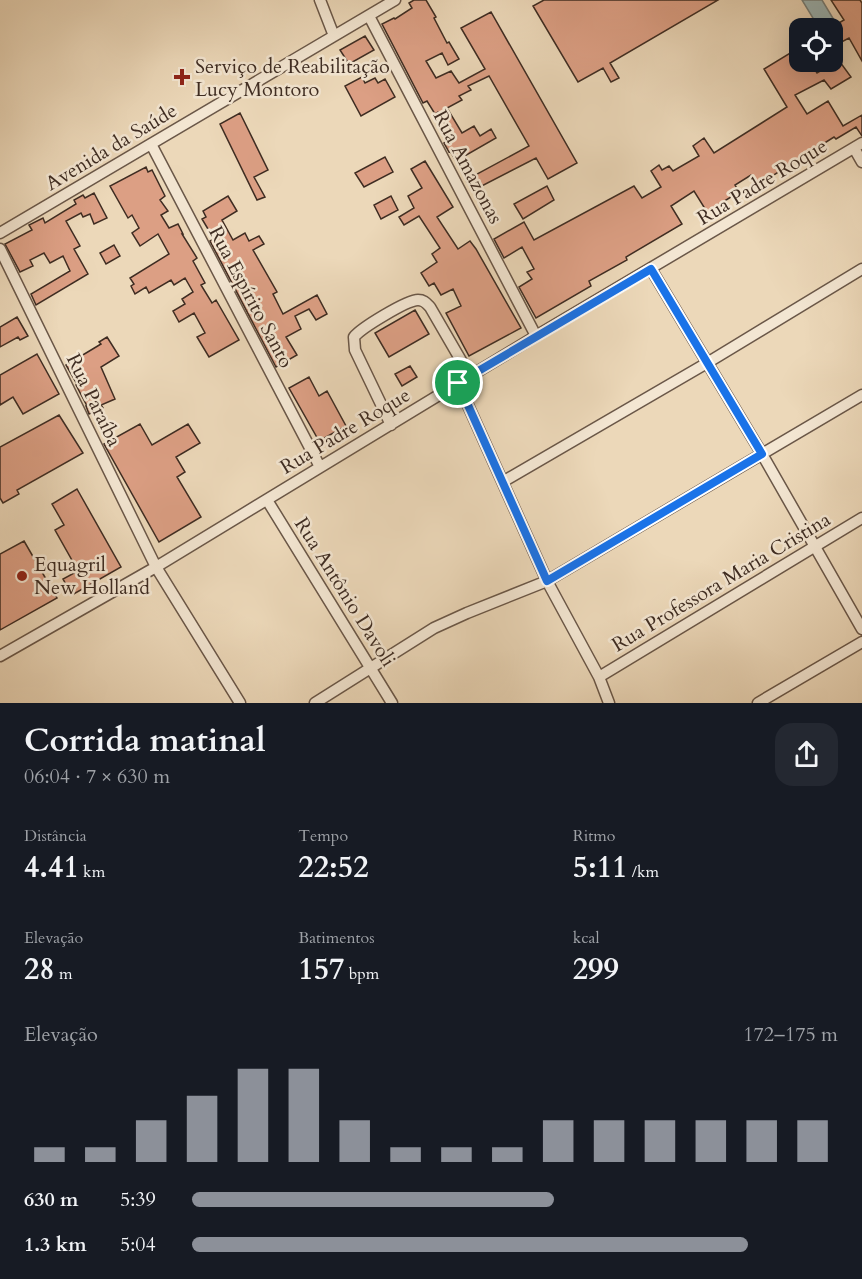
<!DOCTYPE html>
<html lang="pt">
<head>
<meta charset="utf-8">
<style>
	body { margin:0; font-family:Cardo,serif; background:#242831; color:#f1f3f6; height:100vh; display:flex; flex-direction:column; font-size:22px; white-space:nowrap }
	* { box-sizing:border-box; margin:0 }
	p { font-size:20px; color:#9ea1a6 }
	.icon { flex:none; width:33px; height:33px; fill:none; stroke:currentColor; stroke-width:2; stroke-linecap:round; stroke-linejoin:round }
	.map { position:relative; height:703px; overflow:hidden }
	.sheet { display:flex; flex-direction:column; background:#171b24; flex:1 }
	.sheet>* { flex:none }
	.fabs { position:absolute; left:789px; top:18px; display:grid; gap:12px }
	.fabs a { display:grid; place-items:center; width:54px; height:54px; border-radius:12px; background:#171b24; box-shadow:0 6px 24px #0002; font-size:30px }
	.pin { position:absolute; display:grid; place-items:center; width:51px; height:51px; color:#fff; margin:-26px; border:3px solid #fff; border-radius:50%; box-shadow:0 2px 6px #0007 }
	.round { display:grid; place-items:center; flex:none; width:63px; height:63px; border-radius:18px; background:#242831 }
	.headline { display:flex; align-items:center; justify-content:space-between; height:102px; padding:0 24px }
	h1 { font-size:33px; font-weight:600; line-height:45px }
	.stats { display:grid; grid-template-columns:repeat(3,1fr); gap:9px; height:102px; padding:6px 24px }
	.stats div { display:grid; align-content:center }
	.stats b { font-size:30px; font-weight:600 }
	.stats small { font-size:16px; font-weight:400 }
	.stats p { font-size:16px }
	.chart { height:168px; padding:12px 24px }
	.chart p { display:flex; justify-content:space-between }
	.chart svg { width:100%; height:108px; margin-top:6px; stroke:#8c9099; stroke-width:6 }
	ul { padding:0 24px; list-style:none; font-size:20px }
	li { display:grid; grid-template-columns:96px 72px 1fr; align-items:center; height:45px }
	li i { height:15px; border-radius:8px; background:#8c9099 }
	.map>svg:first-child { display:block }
</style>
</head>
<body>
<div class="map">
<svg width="862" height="703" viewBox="0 0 862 703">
	<rect width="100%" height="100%" fill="#ecd8b9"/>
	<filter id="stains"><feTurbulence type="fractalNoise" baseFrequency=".00333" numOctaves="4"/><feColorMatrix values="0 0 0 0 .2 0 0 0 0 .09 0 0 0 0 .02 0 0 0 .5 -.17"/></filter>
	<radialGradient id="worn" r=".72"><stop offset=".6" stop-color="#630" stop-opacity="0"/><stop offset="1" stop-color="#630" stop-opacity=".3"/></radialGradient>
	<path fill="#9cb8b8" stroke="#76807c" stroke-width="1.5" d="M802,0H822L834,20L819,28Z"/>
	<path fill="#dc9f84" stroke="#3e2c22" stroke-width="1.5" d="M414,0H426L436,17L434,18L447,43L449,42L459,59L448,65L442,53L426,61L436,78L451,71L459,83L485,69L461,28L491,12L577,163L548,179L536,158L472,191L466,180L529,146L489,76L468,86L471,90L459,96L462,100L447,108L462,133L474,126L480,136L491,129L496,138L456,161L450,151L449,152L444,143L448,141L442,129L446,126L438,112L435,114L427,101L423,103L382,24L394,18L395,19L412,8L409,3Z
		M544,0H718L610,63L619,78L611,82L603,68L578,82L533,6Z
		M831,0H860L862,3V61L849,38L832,47V27L844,20Z
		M365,36L374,50L349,64L340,50Z
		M800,47V62H810L817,73L832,64V51L851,77L831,89L824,80L795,95L807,114L828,101L843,126L862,115V136L856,127L836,139L834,137L758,185L751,175L735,185L739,192L707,212L694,191L671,206L682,224L626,257L627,260L589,281L591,286L536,318L519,287L532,279L527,272L534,269L522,247L504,258L494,239L524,222L534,240L634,186L642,198L661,187L651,171L659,165L662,170L669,166L673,171L699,156L693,146L704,138L714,153L787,107L764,69Z
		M362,77L365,83L375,78L378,83L385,79L395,97L361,116L345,86Z
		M240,113L268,170L254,177L265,197L257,200L220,124Z
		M385,157L393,172L364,187L355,173Z
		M425,161L453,207L437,217L458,249L470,241L476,249L521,328L469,356L446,313L461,306L453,289L441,295L434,283L429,286L421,273L437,262L432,254L440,248L419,216L404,225L399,217L414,208L408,196L422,188L411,169Z
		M146,167L148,172L152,170L165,196L160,200L168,211L161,215L169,228L178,224L183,234H182L197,258L193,261L205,283L201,285L212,303L216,300L239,340L209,357L197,337L205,333L194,313L179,322L173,311L185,304L182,299L193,292L185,278L174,285L171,280L149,293L146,287L135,294L131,286L134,284L130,278L169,254L158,234L140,246L132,233L139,228L132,215L128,218L110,186Z
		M547,186L554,200L523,219L514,204Z
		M94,193L107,218L94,224L90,214L83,217L81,213L66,221L80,246L74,249L88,274L36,305L31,294L70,271L63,256L50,263L44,253L30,260L33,266L20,272L5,244L32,230L29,225L43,218L45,223L76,204L74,200L83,195L85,198Z
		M228,196L237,211L222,220L233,240L245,233L249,241L259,236L264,244L253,250L277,292L273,294L283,314L317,295L327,314L316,320L309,309L295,316L301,329L286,337L297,355L276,367L210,241L214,239L202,219L206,217L203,211Z
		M391,196L398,210L381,219L374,205Z
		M114,245L120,256L106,264L100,253Z
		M415,310L429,334L389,357L375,333Z
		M17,317L28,336L20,340L18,337L0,347V327Z
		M107,337L119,356L101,367L115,399L101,405L103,408L89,414L86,406H87L76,385L77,384L66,365L101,344L99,342Z
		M37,354L59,394L23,414L13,397L0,405V375Z
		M410,366L417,377L402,386L395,374Z
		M309,377L319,396L327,391L346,426L319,441L289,388Z
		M59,415L83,453L17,490L19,494L3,503L0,498V447Z
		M140,424L152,445L188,424L200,443L176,457L185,472L177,477L201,517L159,542L104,444Z
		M77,489L121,567L72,595L63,579L78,571L55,530L64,525L52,504Z
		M24,541L57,598L0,630V554Z"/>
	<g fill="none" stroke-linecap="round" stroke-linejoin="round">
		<defs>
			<path id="minor" d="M320,0L334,36
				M369,16L536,336
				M151,144L320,467
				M854,148L862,162
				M0,233L395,0
				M0,249L156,567L240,703
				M651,269L762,454L862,629
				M458,383L547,581L599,677L609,703
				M391,425L355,350L354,337C361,328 407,300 418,300C424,300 426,303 430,307L470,376
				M504,481L707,363L862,269
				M267,500L392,703
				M0,656L156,567L536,336L862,143
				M599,677L862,518
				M315,703L434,628L467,613L547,581L862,395
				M758,703L862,642"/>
		</defs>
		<use href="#minor" stroke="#6a5748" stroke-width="13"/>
		<use href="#minor" stroke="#f3e6d2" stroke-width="10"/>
	</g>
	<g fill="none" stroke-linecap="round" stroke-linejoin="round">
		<defs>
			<path id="route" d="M651,269L762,454L547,581L458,383Z"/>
		</defs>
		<use href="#route" stroke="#fff" stroke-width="12"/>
		<use href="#route" stroke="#1a73e8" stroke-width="8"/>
	</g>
	<g fill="#8f2418" stroke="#f3e6d2" stroke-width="2">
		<path d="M179 68h6v6h6v6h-6v6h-6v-6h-6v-6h6z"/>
		<circle cx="22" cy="576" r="6"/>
	</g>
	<g text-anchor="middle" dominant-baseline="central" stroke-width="5" stroke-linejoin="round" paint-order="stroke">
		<g font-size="20" fill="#3e2c22" stroke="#f3e6d2" text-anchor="start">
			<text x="195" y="66">Serviço de Reabilitação<tspan x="195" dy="23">Lucy Montoro</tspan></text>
			<text x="34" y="564">Equagril<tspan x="34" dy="23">New Holland</tspan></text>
		</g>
		<g font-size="20" fill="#3e2c22" stroke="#f3e6d2">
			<text transform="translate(111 147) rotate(-31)">Avenida da Saúde</text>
			<text transform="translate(468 167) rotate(62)">Rua Amazonas</text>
			<text transform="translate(762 182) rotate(-31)">Rua Padre Roque</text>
			<text transform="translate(251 297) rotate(62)">Rua Espírito Santo</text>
			<text transform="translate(94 400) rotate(64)">Rua Paraíba</text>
			<text transform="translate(345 431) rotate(-31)">Rua Padre Roque</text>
			<text transform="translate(721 582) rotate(-31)">Rua Professora Maria Cristina</text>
			<text transform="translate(345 592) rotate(58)">Rua Antônio Davoli</text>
		</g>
	</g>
	<rect width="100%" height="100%" filter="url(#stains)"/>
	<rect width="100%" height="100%" fill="url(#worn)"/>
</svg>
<div class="fabs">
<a><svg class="icon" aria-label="locate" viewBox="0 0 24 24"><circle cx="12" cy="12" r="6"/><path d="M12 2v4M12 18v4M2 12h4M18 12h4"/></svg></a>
</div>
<div class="pin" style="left:458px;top:383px;background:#1e9e55"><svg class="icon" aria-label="arrive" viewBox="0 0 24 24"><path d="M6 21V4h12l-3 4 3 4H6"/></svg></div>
</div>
<section class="sheet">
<div class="headline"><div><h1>Corrida matinal</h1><p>06:04 · 7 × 630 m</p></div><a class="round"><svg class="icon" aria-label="share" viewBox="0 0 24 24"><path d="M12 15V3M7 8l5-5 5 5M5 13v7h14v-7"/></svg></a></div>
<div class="stats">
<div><p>Distância</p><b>4.41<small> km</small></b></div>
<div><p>Tempo</p><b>22:52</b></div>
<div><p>Ritmo</p><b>5:11<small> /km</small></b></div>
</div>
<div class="stats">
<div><p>Elevação</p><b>28<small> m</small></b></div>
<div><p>Batimentos</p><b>157<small> bpm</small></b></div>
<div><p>kcal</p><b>299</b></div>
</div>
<div class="chart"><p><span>Elevação</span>172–175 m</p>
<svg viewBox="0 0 160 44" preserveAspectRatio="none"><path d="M5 44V38M15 44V38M25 44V27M35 44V17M45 44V6M55 44V6M65 44V27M75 44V38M85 44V38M95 44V38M105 44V27M115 44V27M125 44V27M135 44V27M145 44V27M155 44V27"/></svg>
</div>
<ul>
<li><b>630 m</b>5:39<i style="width:56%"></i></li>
<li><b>1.3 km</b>5:04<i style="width:86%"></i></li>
</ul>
</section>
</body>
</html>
